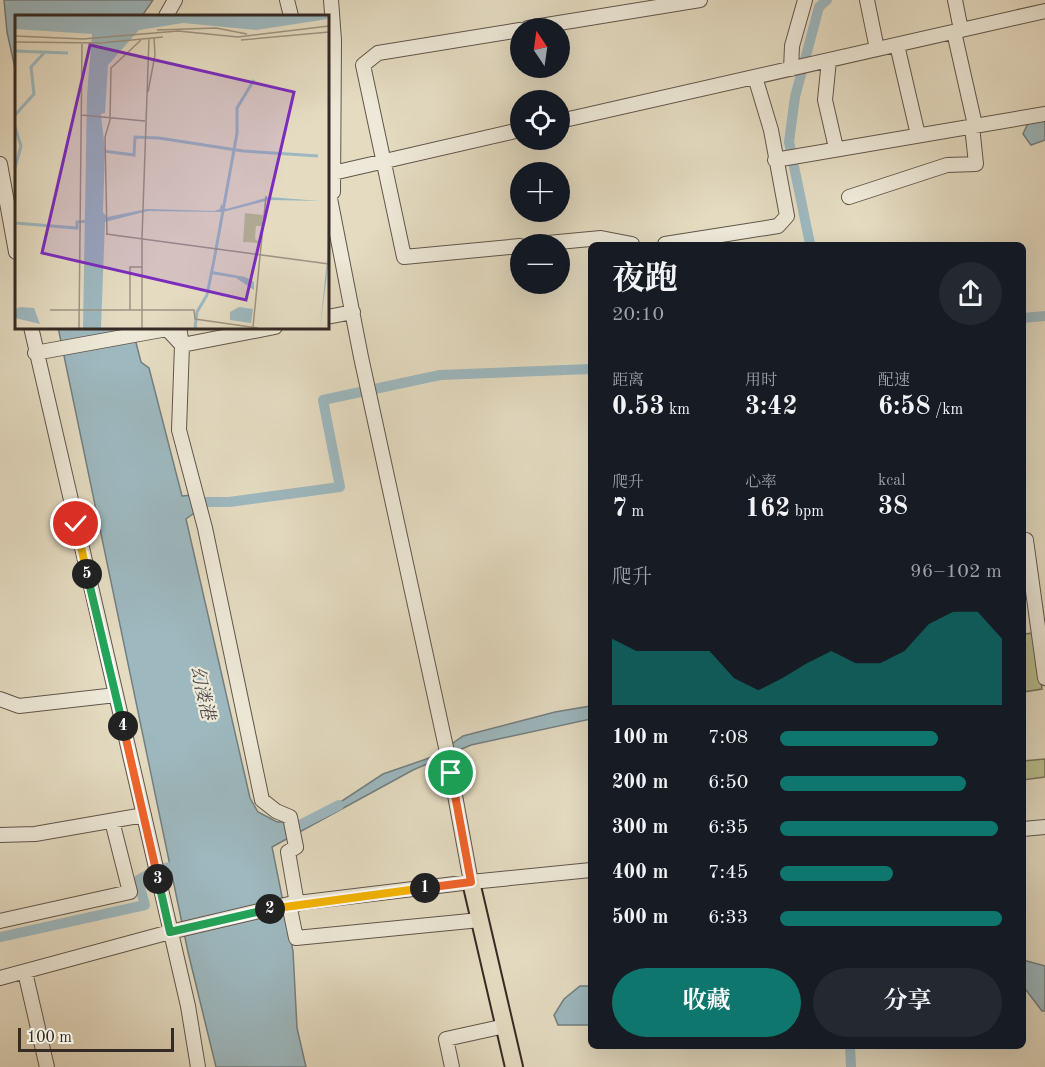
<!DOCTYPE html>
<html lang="zh">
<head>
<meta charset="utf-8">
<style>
	body { margin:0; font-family:"Old Standard TT","Noto Serif SC",serif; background:#242831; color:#f1f3f6; height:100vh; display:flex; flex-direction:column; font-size:22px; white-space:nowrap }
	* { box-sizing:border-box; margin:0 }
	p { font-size:20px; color:#9ea1a6 }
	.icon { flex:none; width:33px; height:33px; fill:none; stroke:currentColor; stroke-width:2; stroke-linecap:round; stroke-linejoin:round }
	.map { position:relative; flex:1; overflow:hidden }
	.sheet { position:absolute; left:588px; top:242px; width:438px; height:807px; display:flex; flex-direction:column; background:#171b24; border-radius:9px; box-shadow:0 6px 24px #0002 }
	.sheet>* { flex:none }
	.needle { width:39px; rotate:347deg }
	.fabs { position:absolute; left:510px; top:18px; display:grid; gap:12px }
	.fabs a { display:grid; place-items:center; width:60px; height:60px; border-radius:50%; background:#171b24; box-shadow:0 6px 24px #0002; font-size:30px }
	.scale { position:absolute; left:18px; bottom:15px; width:156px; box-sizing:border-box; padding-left:6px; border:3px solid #352a24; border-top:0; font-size:16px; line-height:21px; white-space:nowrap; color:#352a24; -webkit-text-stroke:4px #ede8d7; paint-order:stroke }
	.pin { position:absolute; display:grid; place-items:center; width:51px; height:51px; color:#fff; margin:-26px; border:3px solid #fff; border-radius:50%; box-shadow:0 2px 6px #0007 }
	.km { position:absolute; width:30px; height:30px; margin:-15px; border-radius:50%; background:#222; color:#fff; font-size:16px; line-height:30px; text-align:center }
	.round { display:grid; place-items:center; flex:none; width:63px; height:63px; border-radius:32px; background:#242831 }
	.headline { display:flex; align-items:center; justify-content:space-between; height:102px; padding:0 24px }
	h1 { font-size:33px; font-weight:700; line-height:45px }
	.metrics { display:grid; grid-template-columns:repeat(3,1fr); gap:9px; height:102px; padding:6px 24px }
	.metrics div { display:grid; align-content:center }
	.metrics b { font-size:26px; font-weight:700 }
	.metrics small { font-size:16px; font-weight:400 }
	.metrics p { font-size:16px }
	.chart { height:168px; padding:12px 24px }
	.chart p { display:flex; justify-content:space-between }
	.chart svg { width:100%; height:108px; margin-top:6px; fill:#0f766e; opacity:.7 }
	.cta { display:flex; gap:12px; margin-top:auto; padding:12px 24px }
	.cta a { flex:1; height:69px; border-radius:36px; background:#0f766e; color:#fff; font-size:24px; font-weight:700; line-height:69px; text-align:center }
	.cta a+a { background:#242831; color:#f1f3f6 }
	ul { padding:0 24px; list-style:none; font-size:20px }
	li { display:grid; grid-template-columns:96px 72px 1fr; align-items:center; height:45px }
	li i { height:15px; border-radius:8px; background:#0f766e }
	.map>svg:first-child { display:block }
</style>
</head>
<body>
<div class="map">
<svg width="1045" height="1067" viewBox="0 0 1045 1067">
	<rect width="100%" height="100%" fill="#e4dbc1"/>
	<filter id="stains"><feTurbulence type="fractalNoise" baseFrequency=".00333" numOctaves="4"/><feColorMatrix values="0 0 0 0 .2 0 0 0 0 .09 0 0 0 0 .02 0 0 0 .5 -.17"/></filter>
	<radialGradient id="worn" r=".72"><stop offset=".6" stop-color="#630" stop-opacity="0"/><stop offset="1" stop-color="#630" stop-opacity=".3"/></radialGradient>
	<path fill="#bbbe8e" stroke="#787459" stroke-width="1.5" d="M1034,633L1042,689L1023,692V634Z
		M1045,759V777L1023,780V761Z"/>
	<path fill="#9db8bf" stroke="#737f81" stroke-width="1.5" d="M4,0H153L142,16H16V73L7,32Z
		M1045,119V140L1031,145L1023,134L1029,121Z
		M58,327H132L141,362L149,368L182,496L193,495L197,511L186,519L250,798L258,812L277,822H310L383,774L435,756L463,736L555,712L591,706V719L471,745L413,770L272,847L293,951L297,1028L306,1067H216L188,952Z
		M1023,960L1045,966V1011H1042L1023,986Z
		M580,986H591V1025H558L554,1015L564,999Z"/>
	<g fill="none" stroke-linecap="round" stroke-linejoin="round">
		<path stroke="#9db8bf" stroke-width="10" d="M810,244L789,142L795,97L819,7L827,0
			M1023,318L1045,316
			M193,502H229L340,487L323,400L440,375L591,369
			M294,828L339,805
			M0,937L145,905L138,880L156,870L182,864
			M850,1046L851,1067"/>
		<defs>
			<path id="minor" d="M287,0L291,16
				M331,0L334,40L333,192
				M867,0L877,49
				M955,0L961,30
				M166,16L175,0
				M528,28L700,0
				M520,30L378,53L363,65L404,257L520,246
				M954,32L975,125
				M897,45L918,135
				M829,60L825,100L836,148
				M791,69L792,46L805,0
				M560,121L1045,11
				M775,160L1045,114
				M0,164L16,252
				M333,173L520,130
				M327,183L361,357L447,752L471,882
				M849,197L947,165L976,164L972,126
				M537,244L601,238L632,244
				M665,244L778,226L787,216L771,130L755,77
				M327,317L353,312
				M31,327L188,1006L198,1067
				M179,327L182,345L179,430L205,528L262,800L276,811L290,817L296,847L288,852L297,904
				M35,353L167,329L182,345L275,327
				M1026,540L1045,678
				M0,699L19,706L116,695
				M1023,829L1045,827
				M0,835L35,834L144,815
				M289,904L296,938L480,920
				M0,921L130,892L112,821
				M25,972L47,1067
				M0,978L170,932L289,904L471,882L591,870
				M452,1067L446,1039L505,1026"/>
			<path id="major" d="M471,882L514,1067"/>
		</defs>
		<use href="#minor" stroke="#61564b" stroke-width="16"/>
		<use href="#major" stroke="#352a24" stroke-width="20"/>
		<use href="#minor" stroke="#ede8d7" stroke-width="14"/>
		<use href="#major" stroke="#e4dbc1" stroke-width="16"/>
	</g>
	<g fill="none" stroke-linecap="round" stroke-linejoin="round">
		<defs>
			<path id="split-1" d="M425,888L471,882L451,773"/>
			<path id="split-2" d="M270,909L425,888"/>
			<path id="split-3" d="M158,879L170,932L270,909"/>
			<path id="split-4" d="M123,726L158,879"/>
			<path id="split-5" d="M87,574L123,726"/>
			<path id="split-6" d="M76,524L87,574"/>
		</defs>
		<use href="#split-1" stroke="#fff" stroke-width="12"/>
		<use href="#split-2" stroke="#fff" stroke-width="12"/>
		<use href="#split-3" stroke="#fff" stroke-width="12"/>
		<use href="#split-4" stroke="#fff" stroke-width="12"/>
		<use href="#split-5" stroke="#fff" stroke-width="12"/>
		<use href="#split-6" stroke="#fff" stroke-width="12"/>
		<use href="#split-1" stroke="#f0652b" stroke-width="8"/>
		<use href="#split-2" stroke="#f5b400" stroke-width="8"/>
		<use href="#split-3" stroke="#22a559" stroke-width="8"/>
		<use href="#split-4" stroke="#f0652b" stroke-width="8"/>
		<use href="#split-5" stroke="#22a559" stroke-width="8"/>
		<use href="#split-6" stroke="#f5b400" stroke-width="8"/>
	</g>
	<g text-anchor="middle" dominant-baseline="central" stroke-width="4.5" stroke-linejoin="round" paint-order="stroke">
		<g font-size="18" font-style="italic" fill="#4f4e4b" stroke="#ede8d7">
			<text transform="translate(202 693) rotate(77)">幻溇港</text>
		</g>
	</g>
	<g transform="translate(15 15)">
		<rect width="314" height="314" fill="#e4dbc1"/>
		<path d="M230,198L248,200L247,211H241L240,224L245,228L228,227Z" fill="#bbbe8e"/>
		<path d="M0,1H313V4L241,15L168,8L124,15L93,50L90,98L86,99L90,135L88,197L92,202L132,194L199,196L205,194L206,189L211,194L254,182L305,186L254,185L208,197L133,196L90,207L86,313H68L72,81L77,19L0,14ZM313,201V253L305,313L312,244ZM197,256L230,262L239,267V275L221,263L196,259ZM5,292L19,293L25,309L0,303V294ZM224,292L238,294L236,308L215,305V297Z" fill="#9db8bf"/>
		<path fill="none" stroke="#9db8bf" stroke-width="3" d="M0,36L53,38M0,100L19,79L16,52L29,38M0,112L6,131L0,153M88,136L119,140L120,122L144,123L228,136L303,141M0,208L62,213V207L73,206M180,313L182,297L192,280L200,240L222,118V93L239,65"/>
		<path fill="none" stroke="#9e9482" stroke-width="1.5" d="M142,15L201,13L232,19M0,21L68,24L163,16L223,22L314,11M226,25L314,17M0,27L86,28L148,22M133,77L140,40L139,22M66,100L130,106M91,219L314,249M92,219L90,122L95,105L96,53L126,25M127,223L134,23M35,295H179L180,304L243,313M115,295V252H127M238,312L251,181M64,313L67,29M127,313V223"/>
		<path fill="#7b2cbf" fill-opacity="0.15" stroke="#7b2cbf" stroke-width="3" d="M75,30L279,77L231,285L27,238Z"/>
		<rect width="314" height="314" fill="none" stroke="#352a24" stroke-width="3"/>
	</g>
	<rect width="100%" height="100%" filter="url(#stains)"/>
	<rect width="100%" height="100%" fill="url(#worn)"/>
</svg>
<div class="fabs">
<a><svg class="needle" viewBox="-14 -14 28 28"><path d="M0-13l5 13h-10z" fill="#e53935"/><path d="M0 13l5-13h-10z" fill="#9ea1a6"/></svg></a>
<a><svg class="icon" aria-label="locate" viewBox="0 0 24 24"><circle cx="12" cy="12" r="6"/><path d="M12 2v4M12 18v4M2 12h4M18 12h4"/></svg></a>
<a>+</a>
<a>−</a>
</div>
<div class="scale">100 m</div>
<div class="pin" style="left:451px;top:773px;background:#1e9e55"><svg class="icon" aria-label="arrive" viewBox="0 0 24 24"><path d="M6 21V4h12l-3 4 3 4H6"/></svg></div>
<div class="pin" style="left:76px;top:524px;background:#d93025"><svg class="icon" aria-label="check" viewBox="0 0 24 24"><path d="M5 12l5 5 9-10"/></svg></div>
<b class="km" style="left:425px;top:888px">1</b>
<b class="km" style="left:270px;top:909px">2</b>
<b class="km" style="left:158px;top:879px">3</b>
<b class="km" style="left:123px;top:726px">4</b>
<b class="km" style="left:87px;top:574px">5</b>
<section class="sheet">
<div class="headline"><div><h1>夜跑</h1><p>20:10</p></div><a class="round"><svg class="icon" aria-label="share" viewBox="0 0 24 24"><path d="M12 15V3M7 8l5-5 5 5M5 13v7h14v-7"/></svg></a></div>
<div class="metrics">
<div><p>距离</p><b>0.53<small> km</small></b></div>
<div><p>用时</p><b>3:42</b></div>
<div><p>配速</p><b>6:58<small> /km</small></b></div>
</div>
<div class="metrics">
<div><p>爬升</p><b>7<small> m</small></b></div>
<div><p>心率</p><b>162<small> bpm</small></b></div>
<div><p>kcal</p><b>38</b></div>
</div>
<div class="chart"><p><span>爬升</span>96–102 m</p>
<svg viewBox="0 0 160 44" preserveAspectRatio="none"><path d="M0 44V17L10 22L20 22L30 22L40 22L50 33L60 38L70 33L80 27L90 22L100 27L110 27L120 22L130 11L140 6L150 6L160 17V44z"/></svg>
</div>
<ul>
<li><b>100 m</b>7:08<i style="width:71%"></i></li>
<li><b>200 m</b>6:50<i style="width:84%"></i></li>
<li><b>300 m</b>6:35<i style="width:98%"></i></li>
<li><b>400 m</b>7:45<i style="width:51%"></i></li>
<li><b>500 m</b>6:33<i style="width:100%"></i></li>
</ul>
<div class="cta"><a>收藏</a><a>分享</a></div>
</section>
</div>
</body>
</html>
